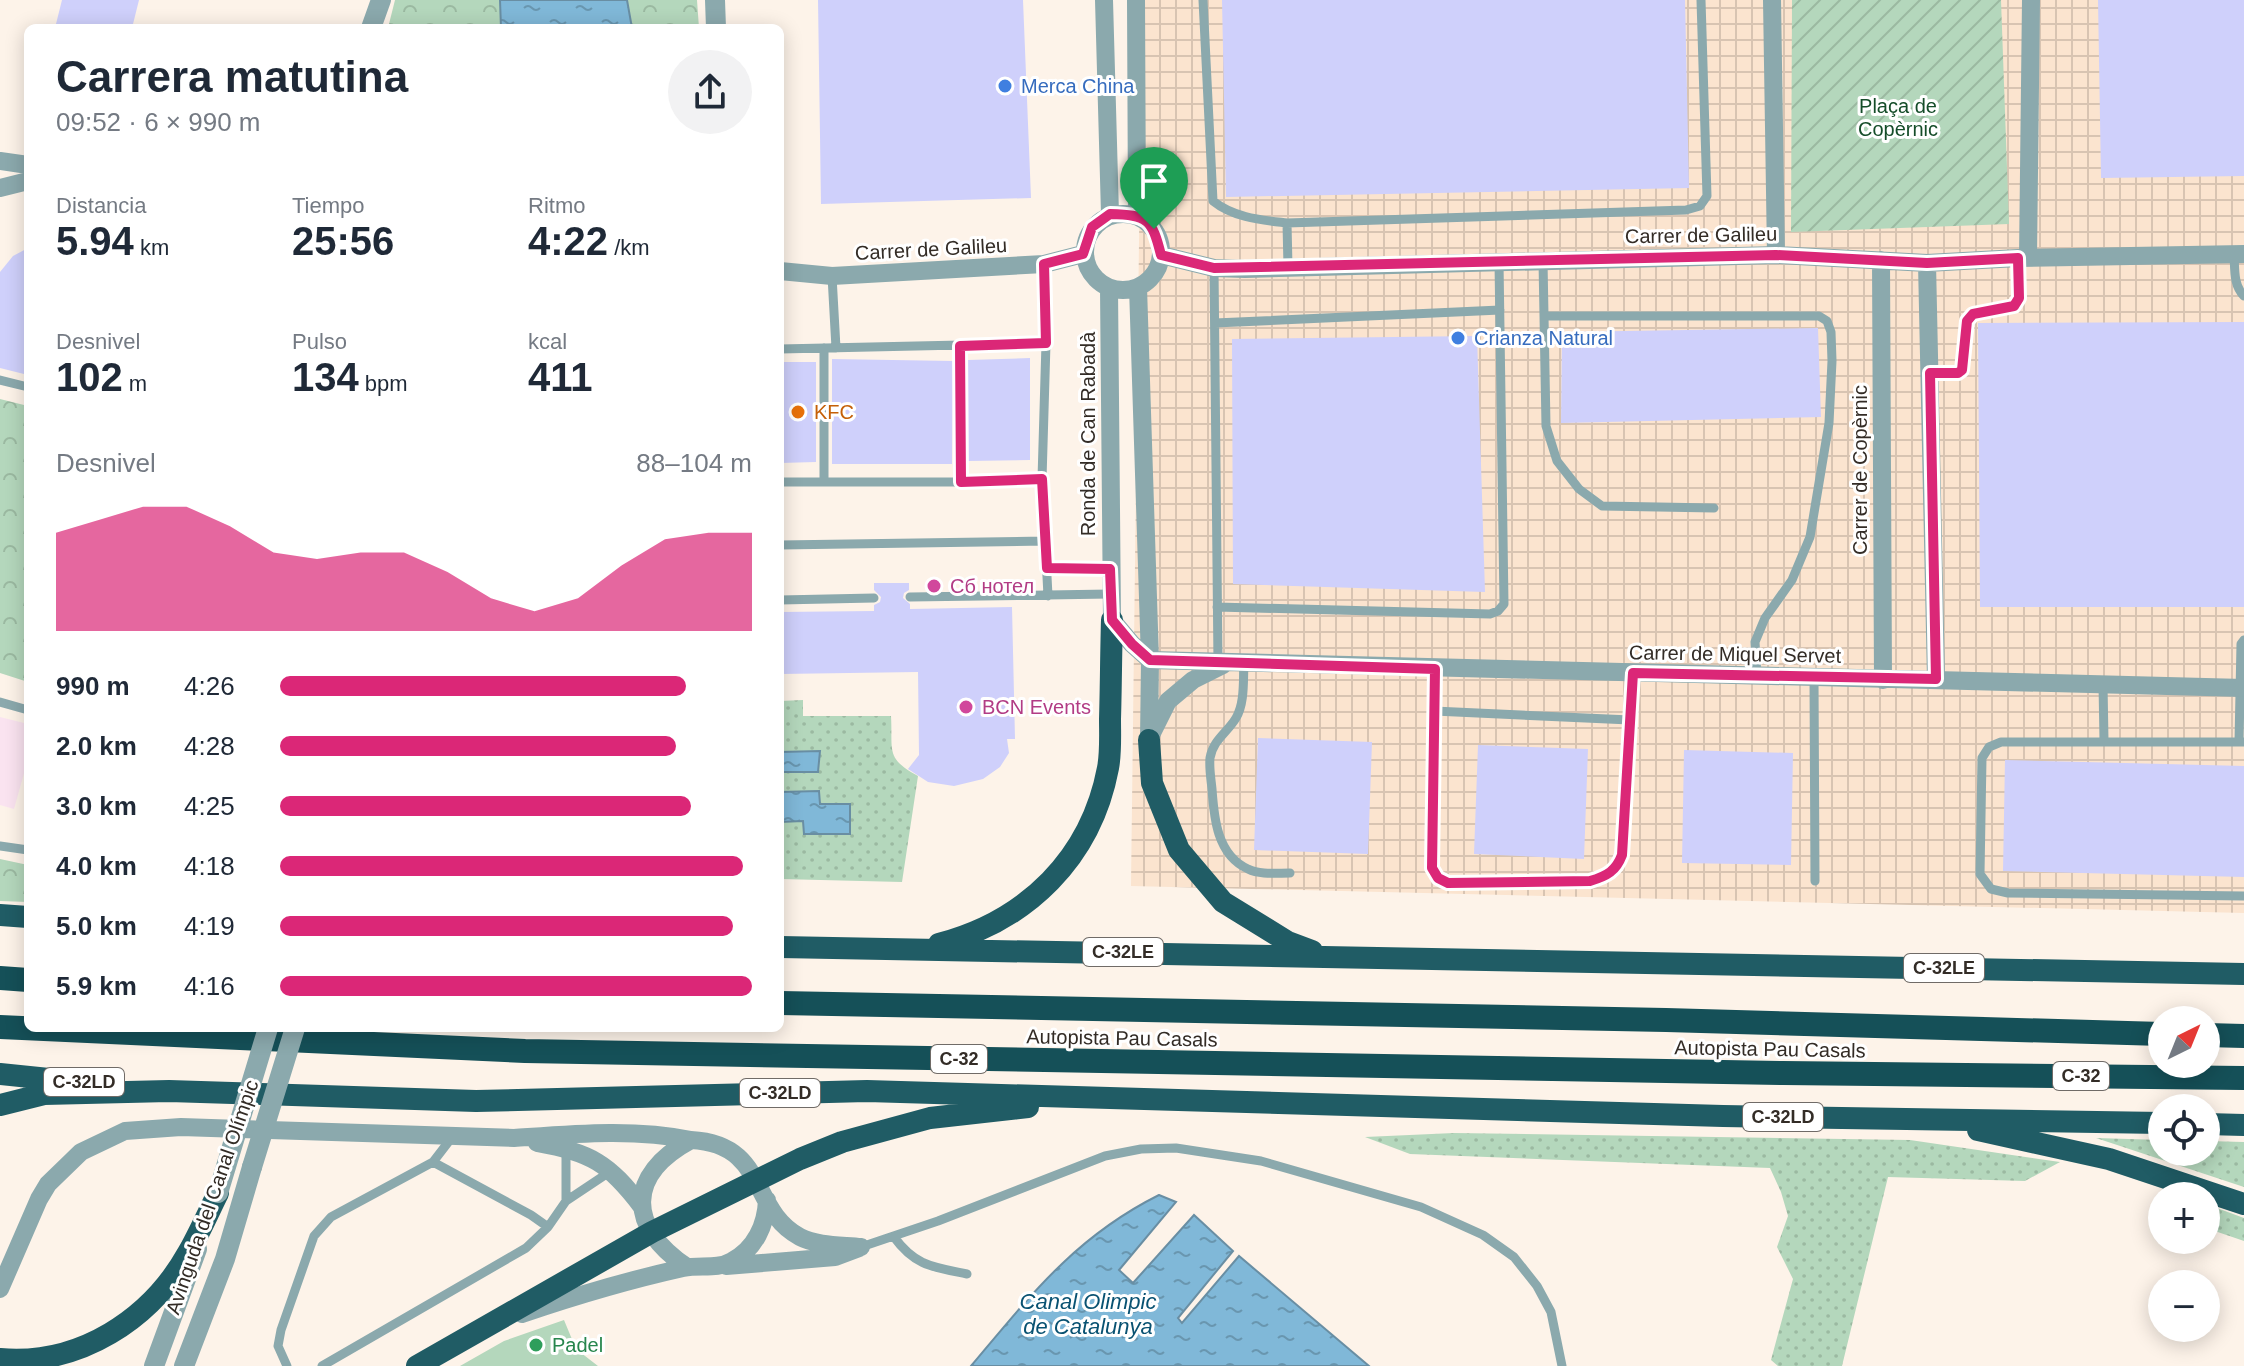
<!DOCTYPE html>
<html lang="es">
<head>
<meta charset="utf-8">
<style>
	body { margin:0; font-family:Helvetica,sans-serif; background:#f2f2f3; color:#1f2937; height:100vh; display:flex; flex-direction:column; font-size:30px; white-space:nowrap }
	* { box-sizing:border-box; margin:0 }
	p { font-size:26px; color:#747a83 }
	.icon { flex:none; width:44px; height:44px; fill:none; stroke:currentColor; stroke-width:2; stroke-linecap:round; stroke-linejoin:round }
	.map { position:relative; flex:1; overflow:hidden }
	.sheet { position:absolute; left:24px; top:24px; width:760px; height:1008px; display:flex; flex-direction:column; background:#fff; border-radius:12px; box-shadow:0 4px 20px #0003 }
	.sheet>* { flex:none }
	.needle { width:52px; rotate:43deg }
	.tools { position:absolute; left:2148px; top:1006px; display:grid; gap:16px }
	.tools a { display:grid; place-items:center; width:72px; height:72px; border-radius:50%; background:#fff; box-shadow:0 4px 20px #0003; font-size:40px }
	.pin { position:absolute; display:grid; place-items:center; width:68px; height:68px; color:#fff; margin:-82px -34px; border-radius:50% 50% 50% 0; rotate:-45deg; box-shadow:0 0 8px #0007 }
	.pin .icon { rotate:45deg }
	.round { display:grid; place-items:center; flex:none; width:84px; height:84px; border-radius:42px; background:#f2f2f3 }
	.overview { display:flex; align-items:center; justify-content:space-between; height:136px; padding:0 32px }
	h1 { font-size:44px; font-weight:600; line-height:60px }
	.metrics { display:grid; grid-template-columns:repeat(3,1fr); gap:12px; height:136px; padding:8px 32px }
	.metrics div { display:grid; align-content:center }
	.metrics b { font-size:40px; font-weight:600 }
	.metrics small { font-size:22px; font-weight:400 }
	.metrics p { font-size:22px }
	.chart { height:224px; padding:16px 32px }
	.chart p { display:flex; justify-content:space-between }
	.chart svg { width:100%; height:144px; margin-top:8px; fill:#db2777; opacity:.7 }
	ul { padding:0 32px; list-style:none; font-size:26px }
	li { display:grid; grid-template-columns:128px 96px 1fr; align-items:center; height:60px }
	li i { height:20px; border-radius:10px; background:#db2777 }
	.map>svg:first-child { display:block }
</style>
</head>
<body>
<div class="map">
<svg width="2244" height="1366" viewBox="0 0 2244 1366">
	<defs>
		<pattern id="industrial-grid" width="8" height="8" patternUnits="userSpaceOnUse" patternTransform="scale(2)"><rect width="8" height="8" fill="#fbe4cf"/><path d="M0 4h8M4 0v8" fill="none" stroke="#d8c4b2"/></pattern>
		<pattern id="grass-dots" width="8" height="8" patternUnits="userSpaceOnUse" patternTransform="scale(2)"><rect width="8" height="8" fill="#b4d7bc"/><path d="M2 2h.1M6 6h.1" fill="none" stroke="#9bb9a1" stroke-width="1.8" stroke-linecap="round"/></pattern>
		<pattern id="forest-crowns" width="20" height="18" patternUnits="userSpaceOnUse" patternTransform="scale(2)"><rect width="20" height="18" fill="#b4d7bc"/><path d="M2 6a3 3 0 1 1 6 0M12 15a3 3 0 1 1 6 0" fill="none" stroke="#9bb9a1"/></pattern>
		<pattern id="garden-furrows" width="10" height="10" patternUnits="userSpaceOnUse" patternTransform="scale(2)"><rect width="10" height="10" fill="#b4d7bc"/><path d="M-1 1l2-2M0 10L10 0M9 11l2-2" fill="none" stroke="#9bb9a1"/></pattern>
		<pattern id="water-ripples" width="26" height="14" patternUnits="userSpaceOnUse" patternTransform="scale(2)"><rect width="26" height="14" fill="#80b8d8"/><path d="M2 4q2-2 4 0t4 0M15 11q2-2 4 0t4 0" fill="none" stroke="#6996af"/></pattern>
	</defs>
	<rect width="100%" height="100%" fill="#fdf3e9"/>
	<path fill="#fae3f0" d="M0,717L28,724V759L14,809L0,805Z"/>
	<path fill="url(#industrial-grid)" d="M1142,0H2244V913L1131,886Z"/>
	<path fill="url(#grass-dots)" d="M803,700V716H891C893,751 885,758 918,776L902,882L780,879V701Z
		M1454,1133L1910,1140L2060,1162L2025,1181L1888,1177L1842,1366H1778L1771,1360L1793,1279L1777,1247L1788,1216L1781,1192L1770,1168L1410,1154L1365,1137Z
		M2096,1138L2162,1140V1152H2206V1141L2244,1142V1187Z
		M2206,1204L2244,1218V1241L2206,1228Z"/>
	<path fill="url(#forest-crowns)" d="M395,0H697L699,28H388Z
		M0,399L28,406V682L0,673Z
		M0,859L28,865V902L0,901Z"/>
	<path fill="url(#garden-furrows)" d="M1792,0H2001L2009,224L1791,232Z"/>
	<path fill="#b4d7bc" d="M564,1320L576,1349L598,1366H460L504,1341Z"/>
	<path fill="url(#water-ripples)" stroke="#698ea3" stroke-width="2" d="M500,0H627L632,28H501Z
		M820,751L818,772H780V752Z
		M819,791L820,804H850V834H804L803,821L780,822V792Z
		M1159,1195L1176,1202L1119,1270L1133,1283L1194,1215L1233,1251L1178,1318L1182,1323L1239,1256L1369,1366H971C1030,1296 1075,1237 1159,1195Z"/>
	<path fill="#cfd0fb" d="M62,0H139L132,28H55Z
		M818,0H1023L1031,198L821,204Z
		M1222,0H1685L1689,188L1226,197Z
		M2098,0H2244V176L2101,178Z
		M28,248V375L0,368V272L13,256Z
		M2244,322V607H1980L1978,323Z
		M1818,328L1821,417L1561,423L1562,332Z
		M1477,336L1485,592L1233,584L1232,339Z
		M1030,358V460L968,461V360Z
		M832,359L953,361L952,464H832Z
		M780,362H816V462L780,463Z
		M874,583H909V590L904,593L903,598L910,604V609L1012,607L1015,739H1007L1009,753L1000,767L983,779L954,786L928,782L908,769L919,755L918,672L780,674V612L874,611V605L880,602L881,597L874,590Z
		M1258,738L1372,742L1368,854L1254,850Z
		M1478,745L1588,749L1584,859L1474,854Z
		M1684,750L1793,753L1791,865L1682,863Z
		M2005,760L2244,766V877L2003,871Z"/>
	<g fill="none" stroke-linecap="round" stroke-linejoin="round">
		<path stroke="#8ba9ad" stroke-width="9" d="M1203,0L1213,201C1234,218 1262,220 1287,223L1686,210L1700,206L1707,196L1701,0
			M1287,223L1288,267
			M2234,254C2235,269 2233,285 2244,296
			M1543,261L1546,426L1557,461L1579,489L1602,506L1714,508
			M1044,264L1046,343
			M1214,268L1218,663
			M832,276L836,348
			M1545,316H1819L1827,321L1831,332L1832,361L1829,423L1810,537L1792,580L1765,618L1755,642L1757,676
			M1215,323L1500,310
			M960,346L961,482
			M780,349L1046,343L1042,479L961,482H780
			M1930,373H1958L1962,370L1967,321L1973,314L2014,306L2019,298L2018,258
			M0,380L28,387
			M1042,479L1048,596
			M824,481V348
			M780,545L1045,541
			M1047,568L1110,569
			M910,597L1110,594
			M780,600L874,598
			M1217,607L1490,614L1498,611L1504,604L1499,262
			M1244,664C1243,680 1245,703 1236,718C1227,733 1213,740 1210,758C1209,768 1211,779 1212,789C1214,818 1217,855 1248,869C1260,875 1276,873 1290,873
			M1435,669L1432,868L1438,878L1448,883L1590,881C1607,876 1616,871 1622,855L1633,673
			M1814,678L1815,881
			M2103,684L2104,741
			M0,702L28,710
			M1434,711L1630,720
			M2239,742L2241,644L2244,640
			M2244,742H2001L1989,747L1982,758L1980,874L1991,889L2008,893L2244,896
			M0,846L28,850
			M433,1162L531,1215L548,1227
			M566,1201V1148
			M894,1237C915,1266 933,1267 967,1274
			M861,1247L938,1221L1105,1156L1141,1149L1176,1148L1261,1161L1421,1207L1483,1235L1514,1257L1537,1286L1551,1312L1562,1366
			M287,1366L278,1346L281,1330L314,1236L331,1217L433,1162L453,1136
			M322,1366L526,1248L548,1227L566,1201L611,1171"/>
		<path stroke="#8ba9ad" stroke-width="18" d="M1104,0L1110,214
			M1136,0L1137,215
			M1772,0L1776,255
			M0,161L28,165
			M0,188L28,181
			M1085 252a38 38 0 1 1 76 0a38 38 0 1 1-76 0Z
			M1161,255L1214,268L1245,269L1776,255L1927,263L2018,258L2244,254
			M2028,258L2031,0
			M1881,260L1883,680
			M1927,263L1936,679
			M780,271L832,276L1044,264L1083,254
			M1138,287L1150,660L1149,740
			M1109,288L1112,620L1132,644L1150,660L2244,688
			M1152,733L1168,701L1193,680L1223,665
			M537,1143C591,1153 608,1162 642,1207
			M726,1266L835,1257L859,1248
			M687,1267C627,1227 626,1175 691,1140C768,1144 749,1210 800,1237C817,1246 843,1245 861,1247
			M0,1289L39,1199L48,1184L81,1152L125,1131L181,1127L514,1138C571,1134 634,1128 691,1140
			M522,1314C575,1296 629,1280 683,1268C700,1264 716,1270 732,1261C755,1249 766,1225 767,1200"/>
		<path stroke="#8ba9ad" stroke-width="20" d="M715,0L716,28
			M371,28L381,0
			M154,1366L197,1249
			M184,1366L225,1259L252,1167"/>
		<path stroke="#205c65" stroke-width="22" d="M1149,740L1152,783L1179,850L1223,902L1288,942L1312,951
			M0,915L28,917
			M939,944C1027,921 1091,858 1108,768C1111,753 1110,735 1110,719C1111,686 1111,653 1112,620
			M780,947L2244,974
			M0,1074L78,1082
			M0,1105L44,1094L169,1091L476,1101L867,1091L1723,1116L2162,1123
			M2206,1124L2244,1125
			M1978,1130L2109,1159L2244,1204
			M0,1359C80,1366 151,1319 188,1253C199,1234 208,1213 218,1193
			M417,1366L652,1232L800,1159L842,1142L930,1118L1028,1107"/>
		<path stroke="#155058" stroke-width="24" d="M0,978L28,980
			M780,1003L1666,1020L2162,1034
			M0,1027L525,1051L1783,1073L2244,1078
			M2206,1035L2244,1036"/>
		<path stroke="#8ba9ad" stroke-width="20" d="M252,1167L295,1028
			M218,1193L268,1028"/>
	</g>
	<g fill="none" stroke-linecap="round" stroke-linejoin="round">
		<defs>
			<path id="route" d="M1110,214C1148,215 1152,219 1161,255L1214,268L1776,255L1927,263L2018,258L2019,298L2014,306L1973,314L1967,321L1962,370L1958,373H1930L1936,679L1633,673L1622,855C1616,871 1607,876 1590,881L1448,883L1438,878L1432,868L1435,669L1150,660L1132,644L1112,620L1110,569L1047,568L1042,479L961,482L960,346L1046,343L1044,264L1083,254L1092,227Z"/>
		</defs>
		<use href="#route" stroke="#fff" stroke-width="16"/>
		<use href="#route" stroke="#db2777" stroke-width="10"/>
	</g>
	<g fill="#3f7fe0" stroke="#fff" stroke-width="3">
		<circle cx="1005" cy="86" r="8"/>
		<circle cx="1458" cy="338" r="8"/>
	</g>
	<circle fill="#e8710a" stroke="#fff" stroke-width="3" cx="798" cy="412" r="8"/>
	<g fill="#d1479c" stroke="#fff" stroke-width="3">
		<circle cx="934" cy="586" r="8"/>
		<circle cx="966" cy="707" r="8"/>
	</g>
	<circle fill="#2e9e5b" stroke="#fff" stroke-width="3" cx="536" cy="1345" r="8"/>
	<g text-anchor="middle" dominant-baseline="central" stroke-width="6" stroke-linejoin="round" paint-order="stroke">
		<g fill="#fff" stroke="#706b67" stroke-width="2">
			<rect x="1083" y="938" width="80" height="28" rx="6"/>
			<rect x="1904" y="954" width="80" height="28" rx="6"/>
			<rect x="931" y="1045" width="56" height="28" rx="6"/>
			<rect x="2053" y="1062" width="56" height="28" rx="6"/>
			<rect x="44" y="1068" width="80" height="28" rx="6"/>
			<rect x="740" y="1079" width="80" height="28" rx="6"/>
			<rect x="1743" y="1103" width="80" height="28" rx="6"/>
		</g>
		<g font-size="18" font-weight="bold" fill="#332c26">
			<text x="1123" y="952">C-32LE</text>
			<text x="1944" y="968">C-32LE</text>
			<text x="959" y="1059">C-32</text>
			<text x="2081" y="1076">C-32</text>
			<text x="84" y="1082">C-32LD</text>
			<text x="780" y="1093">C-32LD</text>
			<text x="1783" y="1117">C-32LD</text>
		</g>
		<g font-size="20" fill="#366cbe" stroke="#fff" text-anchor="start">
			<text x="1021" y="86">Merca China</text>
			<text x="1474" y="338">Crianza Natural</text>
		</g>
		<g font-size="20" fill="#154d29" stroke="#fff">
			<text x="1898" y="106">Plaça de<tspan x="1898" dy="23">Copèrnic</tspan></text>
		</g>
		<g font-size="20" fill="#332c26" stroke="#fff">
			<text transform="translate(1701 235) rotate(-1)">Carrer de Galileu</text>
			<text transform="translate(931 249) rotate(-3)">Carrer de Galileu</text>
			<text transform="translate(1088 434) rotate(-90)">Ronda de Can Rabadà</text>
			<text transform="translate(1860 470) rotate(-90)">Carrer de Copèrnic</text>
			<text transform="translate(1735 654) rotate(1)">Carrer de Miquel Servet</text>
			<text transform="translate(1122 1038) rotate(1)">Autopista Pau Casals</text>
			<text transform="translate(1770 1049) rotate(1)">Autopista Pau Casals</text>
			<text transform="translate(212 1197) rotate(-71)">Avinguda del Canal Olímpic</text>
		</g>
		<g font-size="20" fill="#c56008" stroke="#fff" text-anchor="start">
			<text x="814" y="412">KFC</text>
		</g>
		<g font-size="20" fill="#b23c85" stroke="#fff" text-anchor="start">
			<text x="950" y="586">Сб нотел</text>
			<text x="982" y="707">BCN Events</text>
		</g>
		<g font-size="20" fill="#27864d" stroke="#fff" text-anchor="start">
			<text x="552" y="1345">Padel</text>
		</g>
		<g font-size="22" font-style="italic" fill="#095272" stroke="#fff">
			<text x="1088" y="1301">Canal Olimpic<tspan x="1088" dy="25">de Catalunya</tspan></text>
		</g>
	</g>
</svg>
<div class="tools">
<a><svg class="needle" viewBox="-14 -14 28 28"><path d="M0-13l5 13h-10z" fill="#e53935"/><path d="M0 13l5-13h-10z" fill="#747a83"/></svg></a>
<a><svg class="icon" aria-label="locate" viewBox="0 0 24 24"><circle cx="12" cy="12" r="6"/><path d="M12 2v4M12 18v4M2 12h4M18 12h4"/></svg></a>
<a>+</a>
<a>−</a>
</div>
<div class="pin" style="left:1154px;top:229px;background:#1e9e55"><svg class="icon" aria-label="arrive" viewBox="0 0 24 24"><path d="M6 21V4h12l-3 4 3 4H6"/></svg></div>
<section class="sheet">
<div class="overview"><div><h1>Carrera matutina</h1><p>09:52 · 6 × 990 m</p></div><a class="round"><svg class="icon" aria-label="share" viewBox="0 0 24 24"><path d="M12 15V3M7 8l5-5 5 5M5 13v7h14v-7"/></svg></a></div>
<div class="metrics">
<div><p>Distancia</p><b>5.94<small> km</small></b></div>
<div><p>Tiempo</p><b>25:56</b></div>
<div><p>Ritmo</p><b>4:22<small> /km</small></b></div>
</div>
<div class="metrics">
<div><p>Desnivel</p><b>102<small> m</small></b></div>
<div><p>Pulso</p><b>134<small> bpm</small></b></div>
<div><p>kcal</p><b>411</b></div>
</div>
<div class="chart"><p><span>Desnivel</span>88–104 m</p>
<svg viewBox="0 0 160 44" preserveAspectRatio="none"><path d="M0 44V14L10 10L20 6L30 6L40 12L50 20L60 22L70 20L80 20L90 26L100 34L110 38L120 34L130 24L140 16L150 14L160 14V44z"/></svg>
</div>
<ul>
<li><b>990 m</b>4:26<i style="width:86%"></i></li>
<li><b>2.0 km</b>4:28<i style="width:84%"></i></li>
<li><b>3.0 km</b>4:25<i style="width:87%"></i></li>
<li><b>4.0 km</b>4:18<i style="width:98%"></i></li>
<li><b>5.0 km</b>4:19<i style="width:96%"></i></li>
<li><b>5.9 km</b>4:16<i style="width:100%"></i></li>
</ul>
</section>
</div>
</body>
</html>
